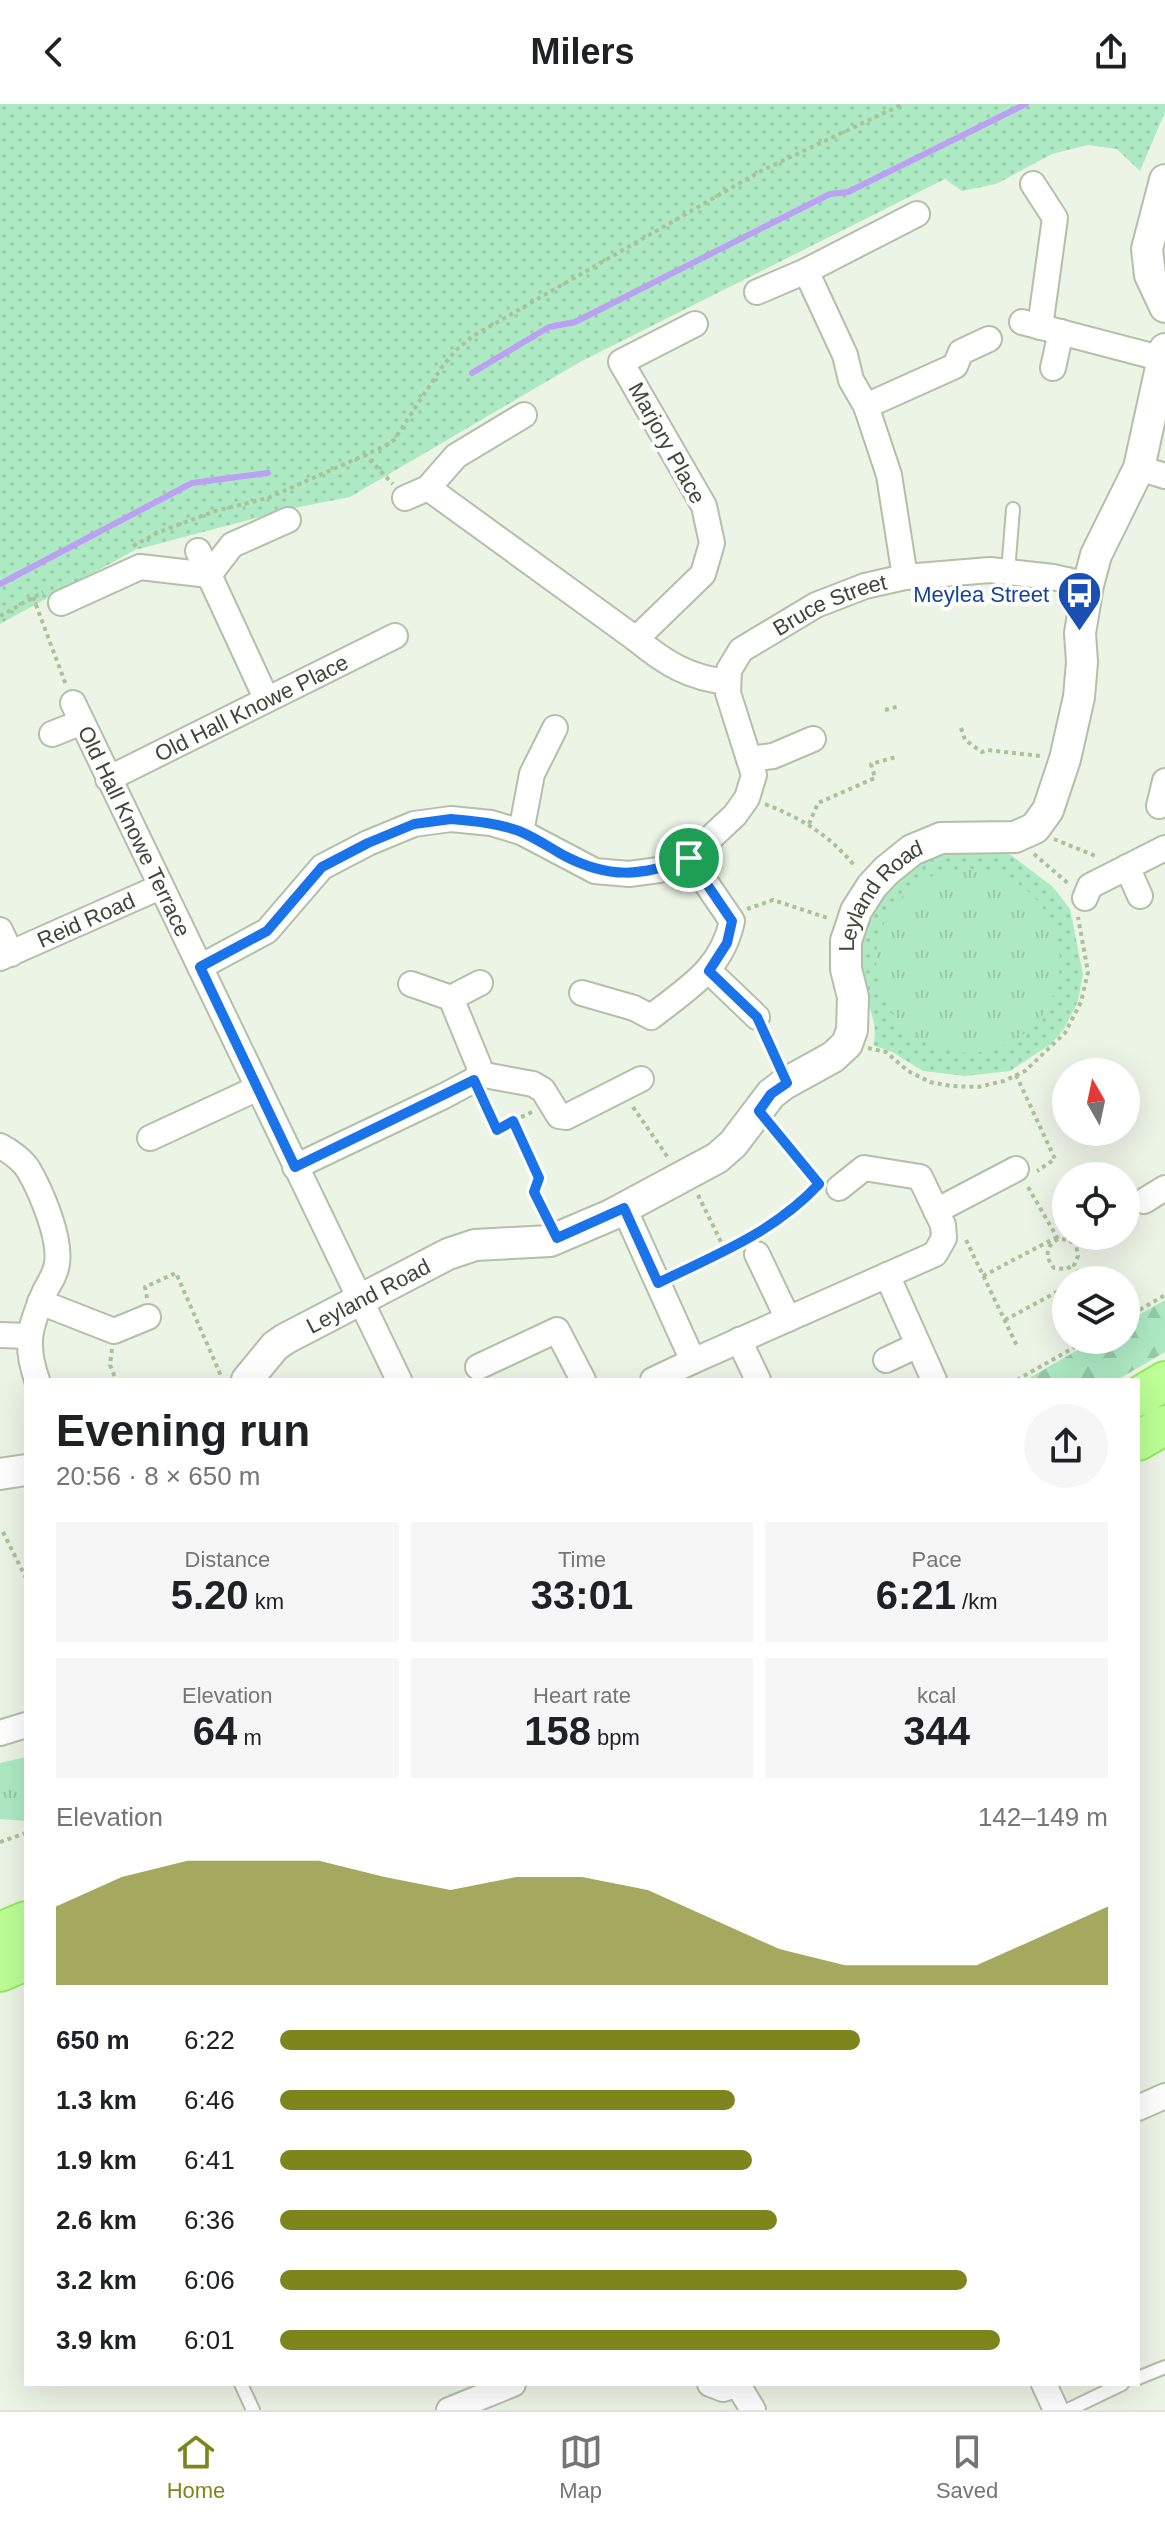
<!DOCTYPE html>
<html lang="en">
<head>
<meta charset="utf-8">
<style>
	body { margin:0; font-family:Helvetica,sans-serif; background:#f6f6f6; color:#202124; height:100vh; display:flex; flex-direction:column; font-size:30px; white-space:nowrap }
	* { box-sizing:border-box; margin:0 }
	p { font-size:26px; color:#757577 }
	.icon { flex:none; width:44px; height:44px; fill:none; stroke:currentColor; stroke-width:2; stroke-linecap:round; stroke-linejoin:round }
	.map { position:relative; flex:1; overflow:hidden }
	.details { position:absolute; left:24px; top:1274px; width:1116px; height:1008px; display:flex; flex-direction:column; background:#fff; border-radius:0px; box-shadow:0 8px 32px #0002 }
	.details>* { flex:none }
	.needle { width:52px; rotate:351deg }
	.buttons { position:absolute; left:1052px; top:954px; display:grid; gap:16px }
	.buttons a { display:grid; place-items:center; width:88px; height:88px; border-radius:50%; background:#fff; box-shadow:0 8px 32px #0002; font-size:40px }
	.pin { position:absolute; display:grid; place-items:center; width:68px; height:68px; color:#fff; margin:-34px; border:4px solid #fff; border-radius:50%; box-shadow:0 2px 8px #0007 }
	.round { display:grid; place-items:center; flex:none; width:84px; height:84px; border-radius:42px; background:#f6f6f6 }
	.headline { display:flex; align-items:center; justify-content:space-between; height:136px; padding:0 32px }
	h1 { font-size:44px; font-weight:800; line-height:60px }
	.metrics { display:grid; grid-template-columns:repeat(3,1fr); gap:12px; height:136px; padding:8px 32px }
	.metrics div { display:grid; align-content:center; border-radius:0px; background:#f6f6f6; text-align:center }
	.metrics b { font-size:40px; font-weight:800 }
	.metrics small { font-size:22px; font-weight:400 }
	.metrics p { font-size:22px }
	.chart { height:224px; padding:16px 32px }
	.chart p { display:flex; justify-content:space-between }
	.chart svg { width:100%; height:144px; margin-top:8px; fill:#7e851c; opacity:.7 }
	ul { padding:0 32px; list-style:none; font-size:26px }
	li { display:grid; grid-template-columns:128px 96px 1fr; align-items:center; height:60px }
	li i { height:20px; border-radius:10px; background:#7e851c }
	header { display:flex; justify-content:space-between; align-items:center; height:104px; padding:0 32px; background:#fff; font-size:36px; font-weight:800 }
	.tab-bar { display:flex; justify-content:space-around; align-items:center; height:112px; border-top:2px solid #e0e0e0; background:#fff; font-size:22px; color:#757577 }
	.tab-bar a { display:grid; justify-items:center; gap:4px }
	.tab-bar .on { color:#7e851c }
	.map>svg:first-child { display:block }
</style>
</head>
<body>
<header><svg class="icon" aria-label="back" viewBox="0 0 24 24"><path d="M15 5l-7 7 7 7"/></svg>Milers<svg class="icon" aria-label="share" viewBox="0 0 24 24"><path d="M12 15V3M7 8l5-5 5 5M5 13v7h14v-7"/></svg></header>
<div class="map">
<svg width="1165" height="2306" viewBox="0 0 1165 2306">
	<defs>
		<pattern id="grass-dots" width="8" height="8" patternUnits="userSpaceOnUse" patternTransform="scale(2)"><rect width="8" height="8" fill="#adeac3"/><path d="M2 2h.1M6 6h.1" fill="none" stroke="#96caa8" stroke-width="1.8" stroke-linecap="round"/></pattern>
		<pattern id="forest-firs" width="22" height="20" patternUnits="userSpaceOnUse" patternTransform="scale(2)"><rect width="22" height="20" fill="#adeac3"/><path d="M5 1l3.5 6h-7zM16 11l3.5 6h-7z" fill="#96caa8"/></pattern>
		<pattern id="park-tufts" width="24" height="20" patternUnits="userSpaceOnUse" patternTransform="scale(2)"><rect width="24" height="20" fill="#adeac3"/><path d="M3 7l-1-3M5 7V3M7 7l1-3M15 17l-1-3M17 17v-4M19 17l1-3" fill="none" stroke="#96caa8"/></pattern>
	</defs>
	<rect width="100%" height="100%" fill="#ecf4e6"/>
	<path fill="url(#grass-dots)" d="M0,0H1165V8L1140,67L1117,45L1088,41L1052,50L996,80L962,87L945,75L580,258L350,393L294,404L135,446L0,520Z
		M981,745L1011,751L1053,783L1070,805L1083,870L1078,897L1064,925L1051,940L1010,967L965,972L923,967L892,948L873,941C880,919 864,893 859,870C852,832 882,781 916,762C935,751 959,748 981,745Z"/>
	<path fill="url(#forest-firs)" d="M1165,1196V1248L1117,1276H1026L1095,1236H1126V1218Z"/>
	<path fill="url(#park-tufts)" d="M876 857a92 92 0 1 1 184 0a92 92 0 1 1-184 0Z
		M26,1653V1717L0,1715V1659Z"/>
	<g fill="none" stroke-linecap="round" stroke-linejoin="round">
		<path stroke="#bba0f4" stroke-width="6" d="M472,269L549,223L575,218L830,90L848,88L1026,0
			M0,480L192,379L268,369"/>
		<defs>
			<path id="service" d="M1008,468L1013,405
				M1138,2274L1165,2263
				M241,2280L253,2306
				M1068,2306L1122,2280"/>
			<g id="minor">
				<path d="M1033,80L1055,114L1040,223"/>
				<path d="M806,167L845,251L851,276L866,302L889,371L905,473"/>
				<path d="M757,188L806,167L917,110"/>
				<path d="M1022,218L1163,255"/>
				<path d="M1053,264L1061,228"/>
				<path d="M866,302L955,262L961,248L989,235"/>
				<path d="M1139,364L1165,372"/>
				<path d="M428,384L636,535L703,470L712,439L704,402L621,258L695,220"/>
				<path d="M405,394L428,384L456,352L524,311"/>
				<path d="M198,447L266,594"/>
				<path d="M61,499L140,463L209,471L232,441L288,416"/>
				<path d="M636,535C665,559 689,574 728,578"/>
				<path id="s1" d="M73,599L399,1276"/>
				<path d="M52,630L82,618"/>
				<path d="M749,655L773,652L813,635"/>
				<path id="s2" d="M108,675L395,532"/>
				<path d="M1159,702L1165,677"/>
				<path d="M521,728L532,670L555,624"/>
				<path d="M1127,763L1140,792"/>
				<path d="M1085,794L1090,782L1165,744"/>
				<path d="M0,826L11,850"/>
				<path id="s3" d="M0,854L160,783"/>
				<path id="s4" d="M200,863L267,827L322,763L368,739L414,720L451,715L491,719L521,728L595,767L629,770L659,766L689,754L735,711L747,694L754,671L728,589L729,566L741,546L816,501L865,482L905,473L990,466L1053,473L1088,481"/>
				<path d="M709,867L757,913"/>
				<path d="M411,880L451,894L479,962V970"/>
				<path d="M582,889L634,904L651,913C688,884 722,865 732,817L689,754"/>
				<path d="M451,894L480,879"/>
				<path d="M150,1034L258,984"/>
				<path d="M0,1042C10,1047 22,1056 28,1065C41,1087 61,1134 57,1159C56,1169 50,1178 45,1187C30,1222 24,1239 37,1276"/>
				<path d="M295,1063L444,992L474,976L479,970L533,980L543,986L559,1012L566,1013L641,975"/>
				<path d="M1144,1097L1165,1084"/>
				<path d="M624,1104L693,1257L653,1276"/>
				<path d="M936,1107L1016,1065"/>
				<path d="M757,1150L788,1215"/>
				<path d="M887,1171L934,1276"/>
				<path d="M40,1198L114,1227L148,1213"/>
				<path d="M0,1231L29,1232"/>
				<path d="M739,1236L758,1276"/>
				<path d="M886,1256L918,1241"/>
				<path d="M693,1257L935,1150L944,1134L943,1121L920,1073L864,1064L839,1084"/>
				<path d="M478,1263L557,1226L583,1276"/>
				<path d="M0,1629L26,1621"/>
				<path d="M1138,2004L1165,1992"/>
				<path d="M710,2280L723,2285L740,2280"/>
				<path d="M1044,2280L1056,2306"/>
				<path d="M738,2281L753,2306"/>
				<path d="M449,2306L513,2280"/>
			</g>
			<g id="tertiary">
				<path d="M1165,76L1147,145L1150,171L1165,203"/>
				<path id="s5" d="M247,1276L275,1242L285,1235L448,1150L475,1141L550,1137L611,1111L717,1054L733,1040L771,990L784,980L833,953L847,940L852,926L853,893L846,865V837L856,807L872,782L886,767L912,746L941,734L1015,733L1035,724L1048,706L1065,655L1079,593L1082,558L1080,529L1088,481L1096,451L1139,364L1165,245"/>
				<path d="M0,1370L26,1366"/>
			</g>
			<path id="primary" d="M1138,1293L1165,1277
				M1138,1337L1165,1321
				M0,1828L26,1817
				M0,1868L26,1857"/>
		</defs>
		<use href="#service" stroke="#b3c0a8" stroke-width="16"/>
		<use href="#minor" stroke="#b3c0a8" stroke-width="28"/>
		<use href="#tertiary" stroke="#b3c0a8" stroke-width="34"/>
		<use href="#primary" stroke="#95e95f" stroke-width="42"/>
		<path stroke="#abc299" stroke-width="4" stroke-dasharray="4 4" stroke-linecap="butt" d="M364,350L393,380
			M133,442L157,429L215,407L268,394L385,342L394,336L442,263L456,246L473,232L759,68L903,0
			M33,493L66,581
			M0,512L43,488
			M885,606L900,602
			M961,624L965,636L982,648L987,646L1040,652
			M765,700C801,714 829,731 854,761
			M809,720L818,699L875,674L871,660L896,653
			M1054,735L1098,753
			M1034,750L1070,781
			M747,805L773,796L828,814
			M766,929L778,958
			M868,944L886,948L908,967L930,978L951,982L978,983L1004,977L1025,967L1065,929L1081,898L1088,868L1078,813
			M1016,971L1055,1055L1037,1067
			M482,994L497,1026L513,1017
			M633,1003L669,1055
			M532,1008L513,1017L539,1074L534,1088L547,1114
			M1028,1083L1058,1135L1069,1136L1076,1141
			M698,1091L725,1146
			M760,1128L796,1104L819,1080L774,1025
			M1058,1135C1045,1142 1045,1154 1054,1164L1066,1165L1074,1161
			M966,1136L1017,1242
			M674,1171L738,1139
			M983,1172L1057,1133
			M1083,1176L1074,1161L1078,1152L1076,1141L1092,1132
			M147,1194L145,1183L176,1169L222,1274
			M1126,1214L1165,1191
			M1005,1216L1066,1183
			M112,1245L110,1261L116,1276
			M1017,1276L1087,1236
			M3,1428L26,1474
			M0,1738L26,1729"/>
		<use href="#service" stroke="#fff" stroke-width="12"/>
		<use href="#minor" stroke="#fff" stroke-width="24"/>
		<use href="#tertiary" stroke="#fff" stroke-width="30"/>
		<use href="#primary" stroke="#bcff94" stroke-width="38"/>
	</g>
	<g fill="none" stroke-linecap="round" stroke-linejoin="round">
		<defs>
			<path id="route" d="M451,715C474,717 497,719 519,727C534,733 549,743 563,751C608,775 642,773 689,754L732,817L727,839L709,867L757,913L787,979L771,990L759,1007L819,1080C773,1129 717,1150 658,1179L624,1104L557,1134L534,1088L539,1074L513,1017L497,1026L474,976L295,1063L200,863L267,827L322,763L368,739L414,720Z"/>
		</defs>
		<use href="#route" stroke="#fff" stroke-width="16"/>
		<use href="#route" stroke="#1a73e8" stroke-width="10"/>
	</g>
	<defs>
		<symbol id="bus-pin" viewBox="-11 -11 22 30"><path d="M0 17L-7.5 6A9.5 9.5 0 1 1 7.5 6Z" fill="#1a4fb4" stroke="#fff"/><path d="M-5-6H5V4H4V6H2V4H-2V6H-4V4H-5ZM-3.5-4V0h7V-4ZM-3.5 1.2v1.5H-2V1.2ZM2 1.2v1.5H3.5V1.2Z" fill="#fff"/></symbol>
	</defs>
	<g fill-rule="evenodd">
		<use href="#bus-pin" x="1054" y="464" width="51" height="69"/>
	</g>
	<g text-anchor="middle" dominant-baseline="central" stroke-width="8" stroke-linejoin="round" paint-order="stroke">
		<g font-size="22" fill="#3e4735" stroke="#fff">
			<text transform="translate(667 339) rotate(61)">Marjory Place</text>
			<text stroke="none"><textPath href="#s4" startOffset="892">Bruce Street</textPath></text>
			<text stroke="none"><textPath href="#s2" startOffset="160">Old Hall Knowe Place</textPath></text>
			<text stroke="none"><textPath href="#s1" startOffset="142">Old Hall Knowe Terrace</textPath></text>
			<text stroke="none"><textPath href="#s5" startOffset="868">Leyland Road</textPath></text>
			<text stroke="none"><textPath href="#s3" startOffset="94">Reid Road</textPath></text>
			<text stroke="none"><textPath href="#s5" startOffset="150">Leyland Road</textPath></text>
		</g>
		<g font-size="22" fill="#164399" stroke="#fff" text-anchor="end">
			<text x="1049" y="490">Meylea Street</text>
		</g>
	</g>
</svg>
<div class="buttons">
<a><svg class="needle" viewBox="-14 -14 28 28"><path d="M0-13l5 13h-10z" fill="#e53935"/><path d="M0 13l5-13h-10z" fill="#757577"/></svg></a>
<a><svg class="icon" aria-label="locate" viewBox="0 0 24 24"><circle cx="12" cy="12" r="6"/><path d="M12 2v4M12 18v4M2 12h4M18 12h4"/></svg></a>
<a><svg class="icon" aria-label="layers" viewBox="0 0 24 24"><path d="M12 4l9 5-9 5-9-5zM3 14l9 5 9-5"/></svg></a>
</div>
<div class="pin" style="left:689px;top:754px;background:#1e9e55"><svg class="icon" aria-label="arrive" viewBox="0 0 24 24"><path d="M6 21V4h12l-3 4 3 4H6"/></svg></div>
<section class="details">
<div class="headline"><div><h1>Evening run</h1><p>20:56 · 8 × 650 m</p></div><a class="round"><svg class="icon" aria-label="share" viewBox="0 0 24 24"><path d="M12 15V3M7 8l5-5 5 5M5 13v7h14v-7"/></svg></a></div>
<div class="metrics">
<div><p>Distance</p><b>5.20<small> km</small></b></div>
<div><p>Time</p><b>33:01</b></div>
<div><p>Pace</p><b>6:21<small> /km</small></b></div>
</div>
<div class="metrics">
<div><p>Elevation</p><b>64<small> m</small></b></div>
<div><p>Heart rate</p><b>158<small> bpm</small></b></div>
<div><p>kcal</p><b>344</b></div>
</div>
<div class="chart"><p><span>Elevation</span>142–149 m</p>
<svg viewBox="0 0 160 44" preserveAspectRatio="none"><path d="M0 44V20L10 11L20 6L30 6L40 6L50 11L60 15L70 11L80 11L90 15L100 24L110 33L120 38L130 38L140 38L150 29L160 20V44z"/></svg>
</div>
<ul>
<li><b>650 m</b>6:22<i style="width:70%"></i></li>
<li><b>1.3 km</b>6:46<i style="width:55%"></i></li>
<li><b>1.9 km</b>6:41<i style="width:57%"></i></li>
<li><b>2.6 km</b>6:36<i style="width:60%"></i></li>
<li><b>3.2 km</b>6:06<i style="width:83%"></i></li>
<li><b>3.9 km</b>6:01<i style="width:87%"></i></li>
</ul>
</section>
</div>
<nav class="tab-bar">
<a class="on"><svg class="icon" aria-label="home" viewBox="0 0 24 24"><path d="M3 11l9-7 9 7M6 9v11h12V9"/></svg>Home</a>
<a><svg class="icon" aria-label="map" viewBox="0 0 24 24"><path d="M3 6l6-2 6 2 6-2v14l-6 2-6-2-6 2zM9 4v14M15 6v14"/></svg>Map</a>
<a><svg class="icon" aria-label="saved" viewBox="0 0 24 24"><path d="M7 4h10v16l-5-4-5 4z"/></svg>Saved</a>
</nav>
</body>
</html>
